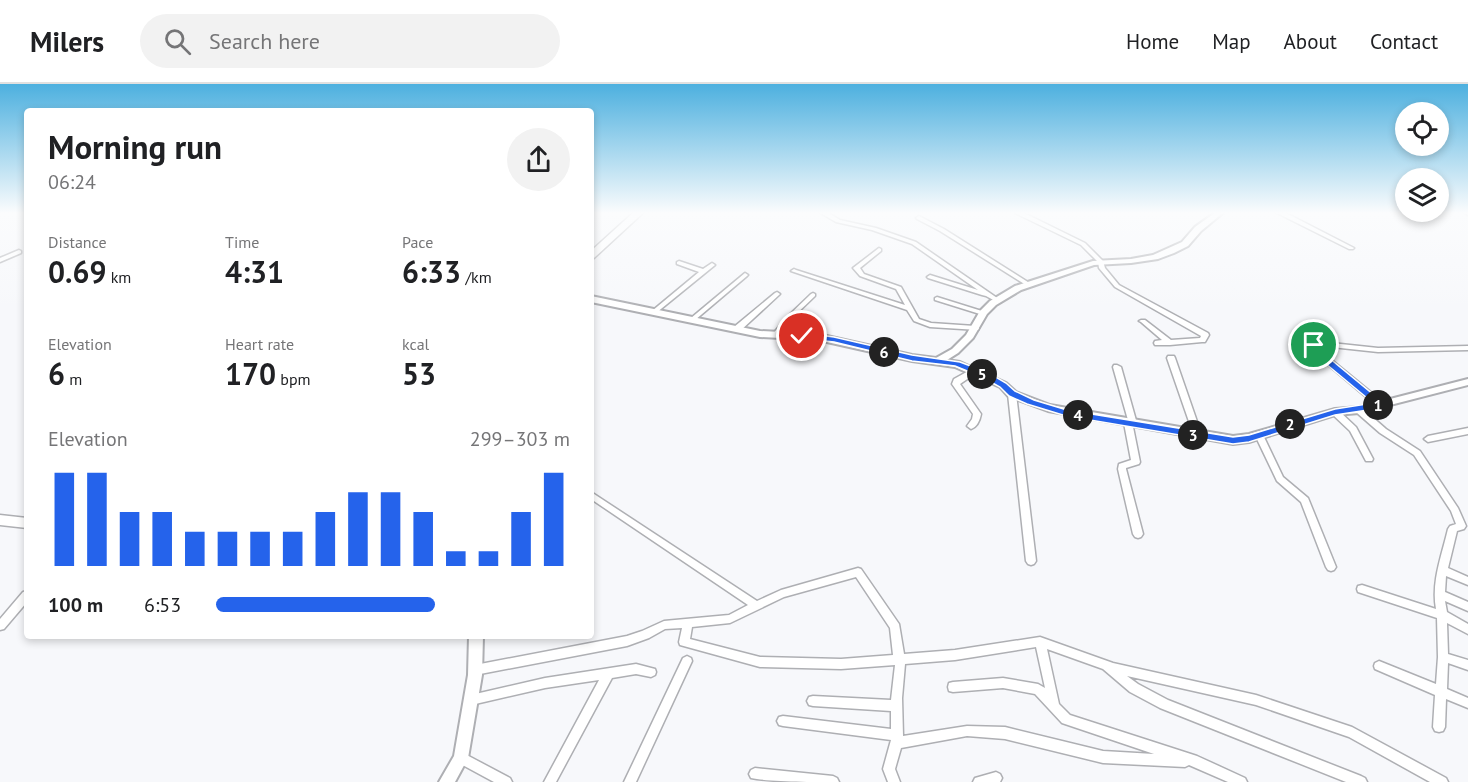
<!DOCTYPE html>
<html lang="en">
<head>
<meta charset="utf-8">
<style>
	body { margin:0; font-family:"PT Sans",sans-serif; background:#f2f2f2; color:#202124; height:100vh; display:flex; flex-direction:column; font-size:22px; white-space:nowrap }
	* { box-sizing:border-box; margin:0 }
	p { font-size:20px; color:#757577 }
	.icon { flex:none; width:33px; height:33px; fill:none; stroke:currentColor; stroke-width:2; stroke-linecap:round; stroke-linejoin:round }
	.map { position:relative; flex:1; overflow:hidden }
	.sheet { position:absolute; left:24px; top:24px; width:570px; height:531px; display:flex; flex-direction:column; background:#fff; border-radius:6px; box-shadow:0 3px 9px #0003 }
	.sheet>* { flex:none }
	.fabs { position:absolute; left:1395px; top:18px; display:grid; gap:12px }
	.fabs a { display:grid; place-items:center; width:54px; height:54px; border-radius:50%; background:#fff; box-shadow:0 3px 9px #0003; font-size:30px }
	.pin { position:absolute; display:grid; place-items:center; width:51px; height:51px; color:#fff; margin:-26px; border:3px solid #fff; border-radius:50%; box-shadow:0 2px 6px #0007 }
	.km { position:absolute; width:30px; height:30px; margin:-15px; border-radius:50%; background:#222; color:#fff; font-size:16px; line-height:30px; text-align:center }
	.round { display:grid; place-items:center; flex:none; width:63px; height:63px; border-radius:32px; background:#f2f2f2 }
	.overview { display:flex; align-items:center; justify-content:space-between; height:102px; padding:0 24px }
	h1 { font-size:33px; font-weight:700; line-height:45px }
	.metrics { display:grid; grid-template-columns:repeat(3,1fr); gap:9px; height:102px; padding:6px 24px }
	.metrics div { display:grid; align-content:center }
	.metrics b { font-size:30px; font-weight:700 }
	.metrics small { font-size:16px; font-weight:400 }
	.metrics p { font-size:16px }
	.chart { height:168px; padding:12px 24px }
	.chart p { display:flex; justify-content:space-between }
	.chart svg { width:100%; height:108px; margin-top:6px; stroke:#2563eb; stroke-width:6 }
	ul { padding:0 24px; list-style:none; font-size:20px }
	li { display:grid; grid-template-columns:96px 72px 1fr; align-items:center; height:45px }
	li i { height:15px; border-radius:8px; background:#2563eb }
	header { display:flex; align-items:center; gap:36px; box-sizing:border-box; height:84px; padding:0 30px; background:#fff; border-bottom:2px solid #e0e0e0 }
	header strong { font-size:28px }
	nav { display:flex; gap:33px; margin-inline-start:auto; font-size:21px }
	.search { width:420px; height:54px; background:#f2f2f2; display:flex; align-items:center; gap:15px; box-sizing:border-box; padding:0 21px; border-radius:33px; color:#757577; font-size:22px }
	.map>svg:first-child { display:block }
</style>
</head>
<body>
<header>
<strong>Milers</strong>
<div class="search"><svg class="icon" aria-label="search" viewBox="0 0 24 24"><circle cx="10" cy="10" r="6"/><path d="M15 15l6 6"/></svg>Search here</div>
<nav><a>Home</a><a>Map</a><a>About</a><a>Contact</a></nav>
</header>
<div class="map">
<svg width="1468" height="698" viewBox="0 0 1468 698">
	<rect width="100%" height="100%" fill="#f7f8fb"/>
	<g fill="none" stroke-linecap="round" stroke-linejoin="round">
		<defs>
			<path id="minor" d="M819,128H827L840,136L876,144L916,158L1000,216L997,218L986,212L982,211L928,194L927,193L930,191L978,206L912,160L872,146L836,138Z
				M1013,128H1022L1085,159L1103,177L1105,184L1119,201L1208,249L1209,251L1205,258H1202L1170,261H1155L1154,259L1155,257L1162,256L1141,238L1139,237L1141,236H1145L1171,256L1200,254L1201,252L1115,203L1099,184L1098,178L1081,161Z
				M1275,128H1284L1354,164L1353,165H1349Z
				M1464,128H1468V131Z
				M919,132L944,145L1031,200L1028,202L1026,201L940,147L917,135L916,134Z
				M879,164L881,165V167L860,184L864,190L901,203L919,235L931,239L975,242L979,244L978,246L930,243L914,237L907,226L791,187L794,185L796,186L905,221L896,205L860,192L853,184Z
				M19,166L21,167V169L0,178V174Z
				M679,177L703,185L712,179L715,181L656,229H652V227L699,188L677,180V178Z
				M745,189L748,191L747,192L695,236H691V234Z
				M777,208L780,210L779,211L740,247H734L733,245L734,243L775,209Z
				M813,209L815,210V212L790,236L779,253H773L772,251L786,234L811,210Z
				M937,213L985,228L986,229L983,231L935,216V214Z
				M1322,258L1378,264L1468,262V266L1378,268L1322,262L1317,264L1384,319L1385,321L1384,323H1378L1307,263L1308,261Z
				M1168,272H1174L1175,274L1202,352L1201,354H1195L1194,352L1167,274Z
				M1114,281H1117L1121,283L1137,340L1133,343L1140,378L1139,380L1126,384V385L1143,450L1141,453L1138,454L1135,453L1133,450L1118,385L1119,380L1131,376L1124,339L1128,336L1113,283Z
				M972,285H975L979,287L960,300L981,330C980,336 977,343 971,345L967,342L972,335L973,330L952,300L954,295Z
				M1012,307L1016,310L1036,477L1034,480L1031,481L1028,480L1026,477L1008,310Z
				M1359,323L1362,324L1386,345L1420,367L1458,424L1466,442L1464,445L1457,447L1448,484L1468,493V501L1446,492L1445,508L1468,518V527L1445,517L1447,528L1468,540V550L1447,539L1448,570L1468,576V586L1448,579L1447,605L1468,614V624L1446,615L1445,643L1443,647L1439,648L1435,647L1433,643L1435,611L1375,585L1374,582L1375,579L1379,577L1436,600L1438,573L1437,534L1358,508L1357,505L1358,502L1362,501L1436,525C1431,498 1442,471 1448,445L1450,442L1456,440L1451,427L1414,371L1380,349L1356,328L1355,326L1356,324Z
				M1335,325L1338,326L1356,343L1373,375L1372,377H1366L1350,347L1332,330L1331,328L1332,326Z
				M1468,344V350L1428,358L1424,355L1428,352Z
				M1259,348L1263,351L1283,393L1308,414L1336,483L1334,486L1331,487L1328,486L1326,483L1301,418L1277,397L1255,351Z
				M591,408L757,517L781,506L858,484L861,485L899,540L904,570L955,566L1040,553L1113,579L1256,611L1352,643L1446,694L1448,698H1430L1349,653L1256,621L1127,592L1138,600L1168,616L1361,692L1365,694L1367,698H1346L1160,624L1130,608L1103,585L1047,565L1059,620L1070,631L1197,672L1245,694L1247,698H1228L1189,681L1185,683L1103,679L1005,655L967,652L901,664L895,685L900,698H888L883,685L891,656L783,642L779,641L777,637L779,633L783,632L891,645V627L813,622L809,621L807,617L809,613L813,612L891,616L895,581L841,585L760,583L680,561L679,558L682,544L665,545L649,554L627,562L475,591L471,589L470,586L471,583L475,581L627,552L642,547L664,537L729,531L748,521L591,415ZM856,493L890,544L893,571L841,575L760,573L690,555L692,543L730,539L784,513ZM1036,563L1045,604L1038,600L1003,594L953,598L949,599L948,603L949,607L953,608L1003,604L1035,610L1062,639L1154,670L1103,667L1005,643L967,642L903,652L902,614L905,580L955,576Z
				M27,507V518L4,545L0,546V535L23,508Z
				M687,572L691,574L692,577L636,698H624L683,574Z
				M636,580L655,585L656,588L655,591L651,593L636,590L612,594L556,698H544L599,596L545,604L471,621L467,620L465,616L467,612L471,611L545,594Z
				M461,668L510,694L512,698H494L457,678L455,674L457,670Z
				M755,684L833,692L837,694L839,698C816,698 770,698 751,694L749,690L751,686Z
				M996,688L1000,690L1002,694L1000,698H973L975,694Z"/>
			<path id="tertiary" d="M1216,128H1224L1201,147L1188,162L1174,169L1158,175L1131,179L1094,181L1021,206L996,221L987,230L973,254L958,269L947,276L960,278L1006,299L1016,308L1050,321L1233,352L1249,350L1335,325L1359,323L1468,295V301L1359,329L1335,331L1249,358L1233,360L1048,327L1008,312L1000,303L955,283L912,277L818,256L760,253L591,218V212L760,247L818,250L912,271L936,274L952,265L966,251L980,227L990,217L1015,202L1093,177L1131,175L1153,171L1182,158L1195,143Z
				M469,552H483L482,591L468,674L455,698H439L454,672L468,591Z"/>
			<path id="secondary" d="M634,128H644L594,174L591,175V167Z
				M0,431L27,434V444L0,441Z"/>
		</defs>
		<use href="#minor" stroke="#aeafb3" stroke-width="3"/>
		<use href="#tertiary" stroke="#aeafb3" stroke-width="4"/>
		<use href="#secondary" stroke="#aeafb3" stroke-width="3"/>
		<use href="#minor" fill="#fff" fill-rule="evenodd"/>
		<use href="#tertiary" fill="#fff" fill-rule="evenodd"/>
		<use href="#secondary" fill="#fff" fill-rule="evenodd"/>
	</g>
	<linearGradient id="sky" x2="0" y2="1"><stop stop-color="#4db0df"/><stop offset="0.57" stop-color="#fbfcfd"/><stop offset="1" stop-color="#fbfcfd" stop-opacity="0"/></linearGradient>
	<rect width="1468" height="226" fill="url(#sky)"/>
	<path fill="#2563eb" stroke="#fff" stroke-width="1.5" d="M802,249L834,253L912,271L960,278L989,289L1006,299L1015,307L1034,316L1067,326L1233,353L1249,351L1335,325L1373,319L1308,265V262L1317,259V264L1386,321L1381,324L1335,331L1249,358L1233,360L1066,332L1027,320L1009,312L1000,303L982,293L955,282L912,277L834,258L799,254L798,252Z"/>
</svg>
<div class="fabs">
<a><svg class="icon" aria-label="locate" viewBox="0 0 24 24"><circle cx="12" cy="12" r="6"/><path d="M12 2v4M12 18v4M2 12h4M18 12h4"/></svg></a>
<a><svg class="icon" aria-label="layers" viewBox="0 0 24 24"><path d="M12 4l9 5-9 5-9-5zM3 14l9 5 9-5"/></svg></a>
</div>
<div class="pin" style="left:1314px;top:261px;background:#1e9e55"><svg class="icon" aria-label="arrive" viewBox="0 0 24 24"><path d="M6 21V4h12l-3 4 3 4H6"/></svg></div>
<div class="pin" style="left:802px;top:252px;background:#d93025"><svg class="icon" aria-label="check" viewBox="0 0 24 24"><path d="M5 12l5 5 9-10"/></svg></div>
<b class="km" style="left:1378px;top:321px">1</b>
<b class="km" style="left:1290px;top:340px">2</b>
<b class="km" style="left:1193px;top:351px">3</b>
<b class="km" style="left:1078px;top:331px">4</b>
<b class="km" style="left:982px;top:290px">5</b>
<b class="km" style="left:884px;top:268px">6</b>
<section class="sheet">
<div class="overview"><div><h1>Morning run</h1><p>06:24</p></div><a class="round"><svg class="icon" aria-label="share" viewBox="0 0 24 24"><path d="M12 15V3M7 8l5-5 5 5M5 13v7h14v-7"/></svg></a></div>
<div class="metrics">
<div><p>Distance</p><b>0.69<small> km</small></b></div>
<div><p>Time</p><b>4:31</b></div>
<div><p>Pace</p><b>6:33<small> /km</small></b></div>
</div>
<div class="metrics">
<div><p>Elevation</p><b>6<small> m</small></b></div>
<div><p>Heart rate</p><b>170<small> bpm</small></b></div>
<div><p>kcal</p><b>53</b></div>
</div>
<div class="chart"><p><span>Elevation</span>299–303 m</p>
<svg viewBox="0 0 160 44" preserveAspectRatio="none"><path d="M5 44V6M15 44V6M25 44V22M35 44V22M45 44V30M55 44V30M65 44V30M75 44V30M85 44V22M95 44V14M105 44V14M115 44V22M125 44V38M135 44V38M145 44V22M155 44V6"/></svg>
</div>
<ul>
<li><b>100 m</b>6:53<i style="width:62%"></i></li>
</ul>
</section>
</div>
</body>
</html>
